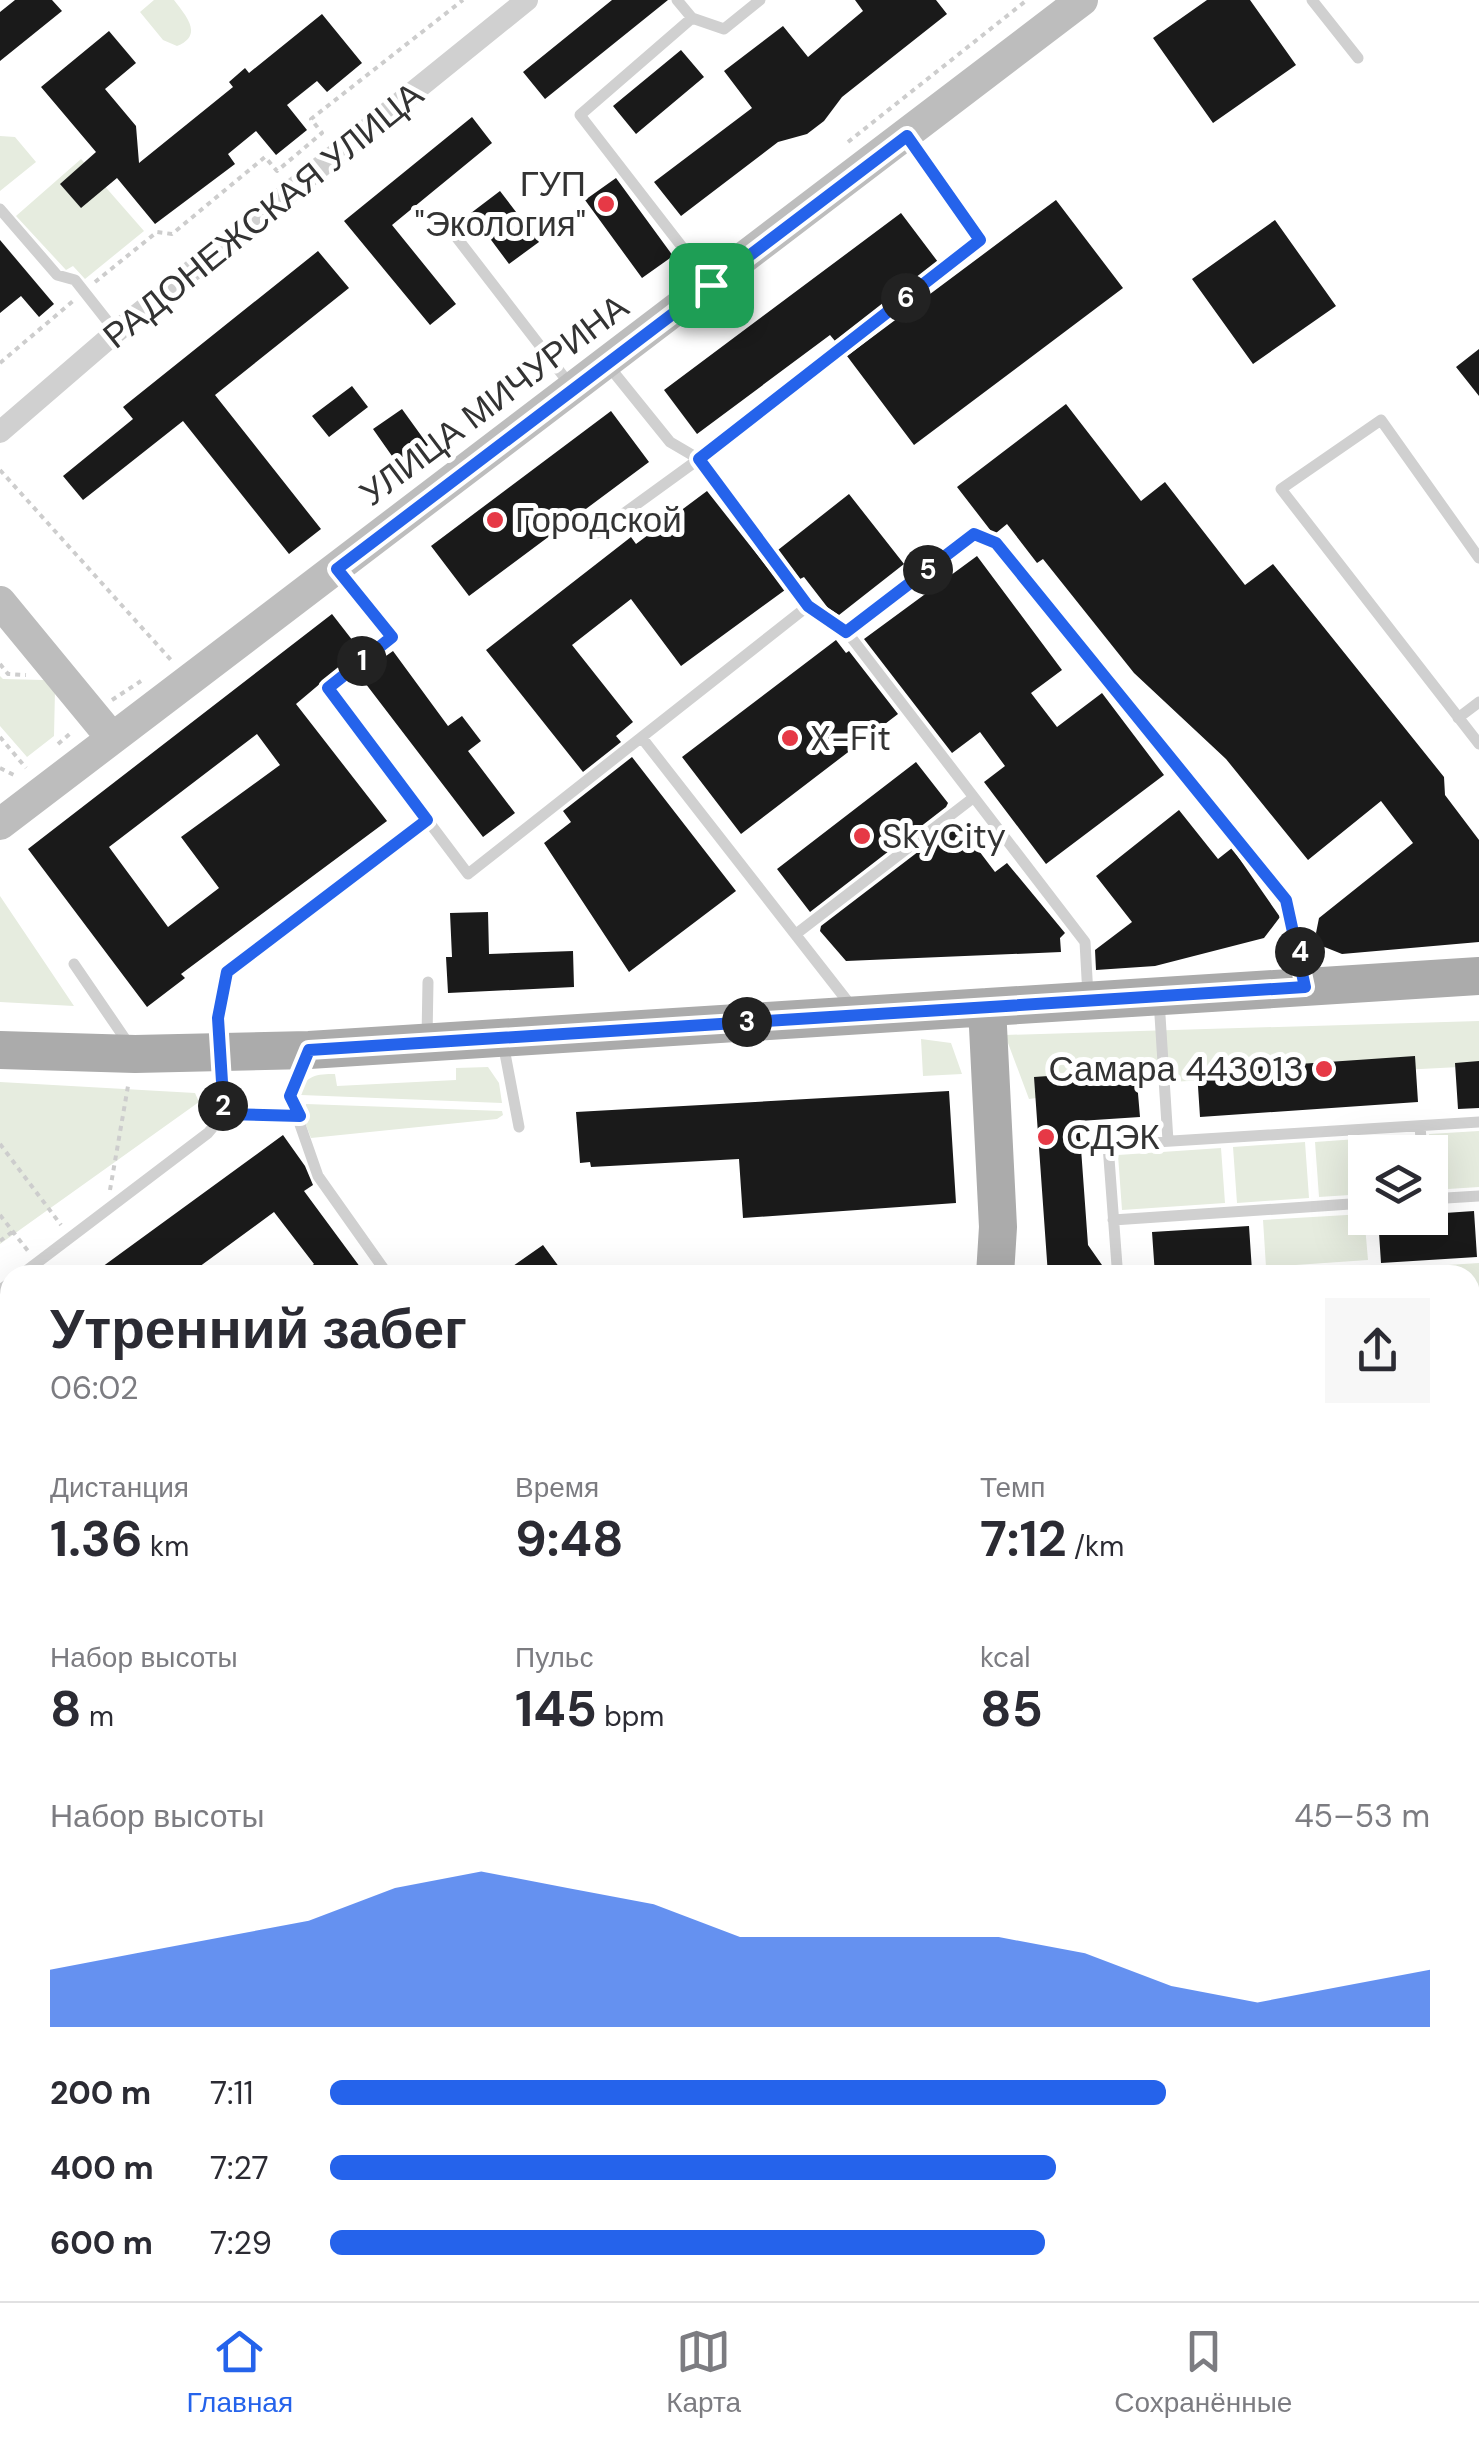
<!DOCTYPE html>
<html lang="ru">
<head>
<meta charset="utf-8">
<style>
	body { margin:0; font-family:"DM Sans",sans-serif; background:#f7f7f7; color:#2b2b33; height:100vh; display:flex; flex-direction:column; font-size:38px; white-space:nowrap }
	* { box-sizing:border-box; margin:0 }
	p { font-size:32px; color:#7c7c81 }
	.icon { flex:none; width:55px; height:55px; fill:none; stroke:currentColor; stroke-width:2; stroke-linecap:round; stroke-linejoin:round }
	.map { position:relative; flex:1; overflow:hidden }
	.drawer { position:absolute; left:0px; top:1265px; width:1480px; height:1038px; display:flex; flex-direction:column; background:#fff; border-radius:30px 30px 0 0; box-shadow:0 10px 40px #0002 }
	.drawer>* { flex:none }
	.buttons { position:absolute; left:1348px; top:1135px; display:grid; gap:20px }
	.buttons a { display:grid; place-items:center; width:100px; height:100px; border-radius:0px; background:#fff; box-shadow:0 10px 40px #0002; font-size:50px }
	.pin { position:absolute; display:grid; place-items:center; width:85px; height:85px; color:#fff; margin:-42px; border-radius:20px; box-shadow:0 5px 15px #0006 }
	.km { position:absolute; width:50px; height:50px; margin:-25px; border-radius:50%; background:#222; color:#fff; font-size:28px; line-height:50px; text-align:center }
	.round { display:grid; place-items:center; flex:none; width:105px; height:105px; border-radius:0px; background:#f7f7f7 }
	.headline { display:flex; align-items:center; justify-content:space-between; height:170px; padding:0 50px }
	h1 { font-size:55px; font-weight:700; line-height:75px }
	.figures { display:grid; grid-template-columns:repeat(3,1fr); gap:15px; height:170px; padding:10px 50px }
	.figures div { display:grid; align-content:center }
	.figures b { font-size:50px; font-weight:700 }
	.figures small { font-size:28px; font-weight:400 }
	.figures p { font-size:28px }
	.chart { height:280px; padding:20px 50px }
	.chart p { display:flex; justify-content:space-between }
	.chart svg { width:100%; height:180px; margin-top:10px; fill:#2563eb; opacity:.7 }
	ul { padding:0 50px; list-style:none; font-size:32px }
	li { display:grid; grid-template-columns:160px 120px 1fr; align-items:center; height:75px }
	li i { height:25px; border-radius:12px; background:#2563eb }
	.tab-bar { display:flex; justify-content:space-around; align-items:center; height:140px; border-top:2px solid #e1e1e2; background:#fff; font-size:28px; color:#7c7c81 }
	.tab-bar a { display:grid; justify-items:center; gap:5px }
	.tab-bar .current { color:#2563eb }
	.map>svg:first-child { display:block }
</style>
</head>
<body>
<div class="map">
<svg width="1479" height="2301" viewBox="0 0 1479 2301">
	<rect width="100%" height="100%" fill="#fff"/>
	<path fill="#e6ecdf" d="M154,0H174C186,16 204,35 177,46L163,40L140,12Z
		M0,136L15,137L36,162L0,191Z
		M81,159L144,231L85,279L73,266L66,270L16,216Z
		M0,676L3,679L44,680L55,690L54,736L27,757L0,726Z
		M0,896L74,1006L0,1002Z
		M1479,1021V1066L1150,1083L1029,1099L1005,1035Z
		M921,1039L951,1043L962,1074L923,1076Z
		M488,1067L499,1083L502,1103L301,1095C303,1075 318,1074 335,1074L337,1086L456,1080V1068Z
		M0,1082L195,1093L199,1102L0,1244Z
		M306,1104L502,1111L503,1115L497,1119L311,1138L304,1120Z
		M1479,1131V1187L1432,1190L1429,1134Z
		M1413,1135L1414,1152H1365V1194L1319,1197L1315,1142Z
		M1305,1142L1309,1198L1237,1203L1233,1147Z
		M1221,1148L1225,1203L1122,1210L1118,1155Z
		M1364,1214L1368,1260L1266,1267L1263,1220Z
		M1479,1263V1293L1470,1294V1275H1383V1269Z
		M0,1358L10,1371V1564L7,1566L0,1556Z"/>
	<path fill="#1a1a1a" fill-rule="evenodd" d="M15,0H52L62,11L0,61V12Z
		M612,0H668L545,99L523,72Z
		M855,0H936L947,14L842,97L824,121L807,134L778,142L681,216L654,182L752,108L724,71L783,26L808,57L863,11Z
		M1207,0H1250L1296,65L1213,123L1153,38Z
		M322,14L362,63L327,92L317,81L287,105L307,130L276,155L256,131L228,154L235,164L155,224L117,178L81,208L60,184L96,152L41,87L109,31L136,63L105,89L136,126L139,163L233,87L229,82L245,68L249,73Z
		M681,50L704,77L636,134L613,106Z
		M472,117L492,143L392,225L456,304L430,325L344,221Z
		M616,178L673,256L642,278L585,200Z
		M500,191L539,242L509,264L471,213Z
		M1056,200L1123,288L914,445L847,356Z
		M901,213L938,262L835,341L830,335L697,434L664,390Z
		M1275,220L1336,306L1253,364L1192,279Z
		M0,240L54,304L39,317L21,296L0,313Z
		M318,251L349,288L215,395L321,529L289,554L183,421L83,500L63,476L133,419L123,407Z
		M1479,349V396L1456,367Z
		M352,386L368,407L329,437L312,416Z
		M1066,404L1141,501L1165,482L1245,585L1273,564L1444,777L1445,795L1479,840V942L1342,954L1322,946L1316,933L1319,918L1413,843L1381,801L1308,860L1226,759L1134,673L1043,559L1037,563L1007,524L996,533L991,531L957,487Z
		M402,409L428,445L399,466L373,429Z
		M611,411L649,462L469,596L431,546Z
		M707,491L785,590L681,666L631,599L572,645L633,722L616,736L621,742L583,772L486,650L631,537L636,544Z
		M849,494L904,564L839,615L828,608L804,577L800,579L778,550Z
		M977,556L1062,670L1031,693L1057,727L1102,693L1164,775L1046,864L984,782L1005,766L980,732L952,753L864,639Z
		M332,614L360,650L296,704L387,821L181,974L185,978L147,1007L28,849ZM257,734L280,765L181,837L219,888L168,927L109,847Z
		M836,640L846,653L849,651L898,714L741,834L682,757Z
		M393,651L448,726L462,716L481,741L468,751L515,813L483,837L359,675Z
		M632,757L736,891L629,972L544,843L571,822L563,811Z
		M916,762L948,803L946,807L810,912L777,869Z
		M1179,810L1218,859L1232,848L1280,917L1264,938L1155,966L1096,970L1095,950L1132,922L1096,876Z
		M957,822L995,872L1007,863L1065,933L1060,938L1061,952L846,961L820,931L821,926Z
		M488,912L489,954L573,951L574,987L448,993L446,957H452L450,913Z
		M1415,1056L1418,1102L1200,1117L1197,1071Z
		M1479,1061V1108L1458,1109L1455,1063Z
		M1136,1070L1140,1117L1079,1121L1088,1245L1109,1275H1048L1034,1077Z
		M949,1091L956,1203L743,1218L739,1159L591,1167L590,1162L580,1163L576,1112Z
		M283,1135L305,1166L313,1185L304,1191L366,1275H300L314,1264L274,1212L188,1275H91Z
		M1474,1211L1477,1257L1381,1263L1378,1218H1430V1214Z
		M1249,1226L1252,1271L1155,1275L1152,1232Z
		M543,1245L565,1275H500Z"/>
	<g fill="none" stroke-linecap="round" stroke-linejoin="round">
		<path stroke="#cdcdcd" stroke-width="4" stroke-dasharray="5 5" stroke-linecap="butt" d="M848,142L1027,0
			M95,282L157,232L172,234L265,157L277,171L322,133L311,119L463,0
			M0,363L73,301
			M0,470L171,660
			M0,664L8,674L26,675
			M112,700L141,681
			M0,737L26,768
			M58,744L73,731
			M0,768L16,776
			M0,1144L61,1225
			M110,1190L128,1086
			M0,1215L28,1251
			M0,1241L12,1232
			M1028,1275L1029,1268
			M0,1626L10,1618
			M0,1973L10,1965
			M0,2066L10,2058
			M1472,2066L1479,2075
			M1470,2263L1479,2275
			M128,2292L134,2301
			M612,2292L618,2301
			M849,2301L858,2295L856,2292
			M1391,2301L1403,2292"/>
		<path stroke="#d0d0d0" stroke-width="11" d="M677,0L692,18L724,29L760,0
			M1312,0L1358,58
			M692,18L580,115L710,283
			M0,209L57,275L75,280L116,332
			M447,225L571,386
			M597,533L699,459L670,442L607,364
			M1479,558L1381,420L1281,489L1479,744
			M337,569L392,637L328,688L468,874L808,606L847,632L974,534L996,543L1286,900L1305,983
			M808,606L699,459L980,241L907,136
			M847,632L1085,942L1088,996
			M1458,718L1479,702
			M642,738L852,1007
			M796,934L973,798
			M74,964L130,1046
			M1159,1000L1168,1141
			M427,1038L428,982
			M503,1043L519,1127
			M307,1055L290,1096L318,1176L388,1275
			M224,1114L300,1116
			M1420,1126L1422,1152
			M1430,1199L1479,1196
			M1113,1220L1365,1203
			M21,1275L208,1133L224,1114L218,1018L227,972L427,820
			M1123,1275L1117,1266L1108,1145L1479,1122
			M0,1290L10,1283
			M1470,1509L1479,1502
			M1470,1630L1479,1623
			M0,1670L10,1676
			M1470,1761L1479,1755
			M0,1860L10,1853
			M441,2292L457,2301
			M1258,2292L1264,2301
			M1327,2292L1333,2301
			M198,2301L210,2292
			M1191,2301L1203,2292"/>
		<path stroke="#d0d0d0" stroke-width="22" d="M0,432L116,332L527,0
			M0,1320L10,1334
			M1470,1444L1479,1438
			M702,2292L708,2301"/>
		<path stroke="#d0d0d0" stroke-width="30" d="M1470,1984L1479,1978
			M1020,2301L1032,2292"/>
		<path stroke="#bdbdbd" stroke-width="32" d="M0,602L112,738
			M0,824L1082,0"/>
		<path stroke="#ababab" stroke-width="38" d="M987,1007L998,1227L995,1275
			M0,1050L135,1054L309,1050L1479,976
			M0,2016L10,2009"/>
		<path stroke="#888" stroke-width="2.5" d="M1470,2038L1479,2032
			M1082,2301L1094,2292"/>
	</g>
	<g fill="none" stroke-linecap="round" stroke-linejoin="round">
		<defs>
			<path id="route" d="M907,136L980,240L699,459L808,606L846,632L974,534L996,543L1286,900L1305,987L309,1050L290,1096L300,1116L224,1114L218,1018L227,972L427,820L328,688L392,637L337,569Z"/>
		</defs>
		<use href="#route" stroke="#fff" stroke-width="20"/>
		<use href="#route" stroke="#2563eb" stroke-width="12"/>
	</g>
	<g fill="#e63946" stroke="#fff" stroke-width="4">
		<circle cx="606" cy="204" r="10"/>
		<circle cx="495" cy="520" r="10"/>
		<circle cx="790" cy="738" r="10"/>
		<circle cx="862" cy="836" r="10"/>
		<circle cx="1324" cy="1069" r="10"/>
		<circle cx="1046" cy="1137" r="10"/>
	</g>
	<g text-anchor="middle" dominant-baseline="central" stroke-width="10" stroke-linejoin="round" paint-order="stroke">
		<g font-size="35" fill="#333" stroke="#fff" text-anchor="start">
			<text x="586" y="184" text-anchor="end">ГУП<tspan x="586" dy="40">"Экология"</tspan></text>
			<text x="515" y="520">Городской</text>
			<text x="810" y="738">X-Fit</text>
			<text x="882" y="836">SkyCity</text>
			<text x="1304" y="1069" text-anchor="end">Самара 443013</text>
			<text x="1066" y="1137">СДЭК</text>
		</g>
		<g font-size="35" fill="#333" stroke="#fff">
			<text transform="translate(263 215) rotate(-39)">РАДОНЕЖСКАЯ УЛИЦА</text>
			<text transform="translate(494 400) rotate(-37)">УЛИЦА МИЧУРИНА</text>
		</g>
	</g>
</svg>
<div class="buttons">
<a><svg class="icon" aria-label="layers" viewBox="0 0 24 24"><path d="M12 4l9 5-9 5-9-5zM3 14l9 5 9-5"/></svg></a>
</div>
<div class="pin" style="left:711px;top:285px;background:#1e9e55"><svg class="icon" aria-label="arrive" viewBox="0 0 24 24"><path d="M6 21V4h12l-3 4 3 4H6"/></svg></div>
<b class="km" style="left:362px;top:661px">1</b>
<b class="km" style="left:223px;top:1106px">2</b>
<b class="km" style="left:747px;top:1022px">3</b>
<b class="km" style="left:1300px;top:952px">4</b>
<b class="km" style="left:928px;top:570px">5</b>
<b class="km" style="left:906px;top:298px">6</b>
<section class="drawer">
<div class="headline"><div><h1>Утренний забег</h1><p>06:02</p></div><a class="round"><svg class="icon" aria-label="share" viewBox="0 0 24 24"><path d="M12 15V3M7 8l5-5 5 5M5 13v7h14v-7"/></svg></a></div>
<div class="figures">
<div><p>Дистанция</p><b>1.36<small> km</small></b></div>
<div><p>Время</p><b>9:48</b></div>
<div><p>Темп</p><b>7:12<small> /km</small></b></div>
</div>
<div class="figures">
<div><p>Набор высоты</p><b>8<small> m</small></b></div>
<div><p>Пульс</p><b>145<small> bpm</small></b></div>
<div><p>kcal</p><b>85</b></div>
</div>
<div class="chart"><p><span>Набор высоты</span>45–53 m</p>
<svg viewBox="0 0 160 44" preserveAspectRatio="none"><path d="M0 44V30L10 26L20 22L30 18L40 10L50 6L60 10L70 14L80 22L90 22L100 22L110 22L120 26L130 34L140 38L150 34L160 30V44z"/></svg>
</div>
<ul>
<li><b>200 m</b>7:11<i style="width:76%"></i></li>
<li><b>400 m</b>7:27<i style="width:66%"></i></li>
<li><b>600 m</b>7:29<i style="width:65%"></i></li>
</ul>
</section>
</div>
<nav class="tab-bar">
<a class="current"><svg class="icon" aria-label="home" viewBox="0 0 24 24"><path d="M3 11l9-7 9 7M6 9v11h12V9"/></svg>Главная</a>
<a><svg class="icon" aria-label="map" viewBox="0 0 24 24"><path d="M3 6l6-2 6 2 6-2v14l-6 2-6-2-6 2zM9 4v14M15 6v14"/></svg>Карта</a>
<a><svg class="icon" aria-label="saved" viewBox="0 0 24 24"><path d="M7 4h10v16l-5-4-5 4z"/></svg>Сохранённые</a>
</nav>
</body>
</html>
